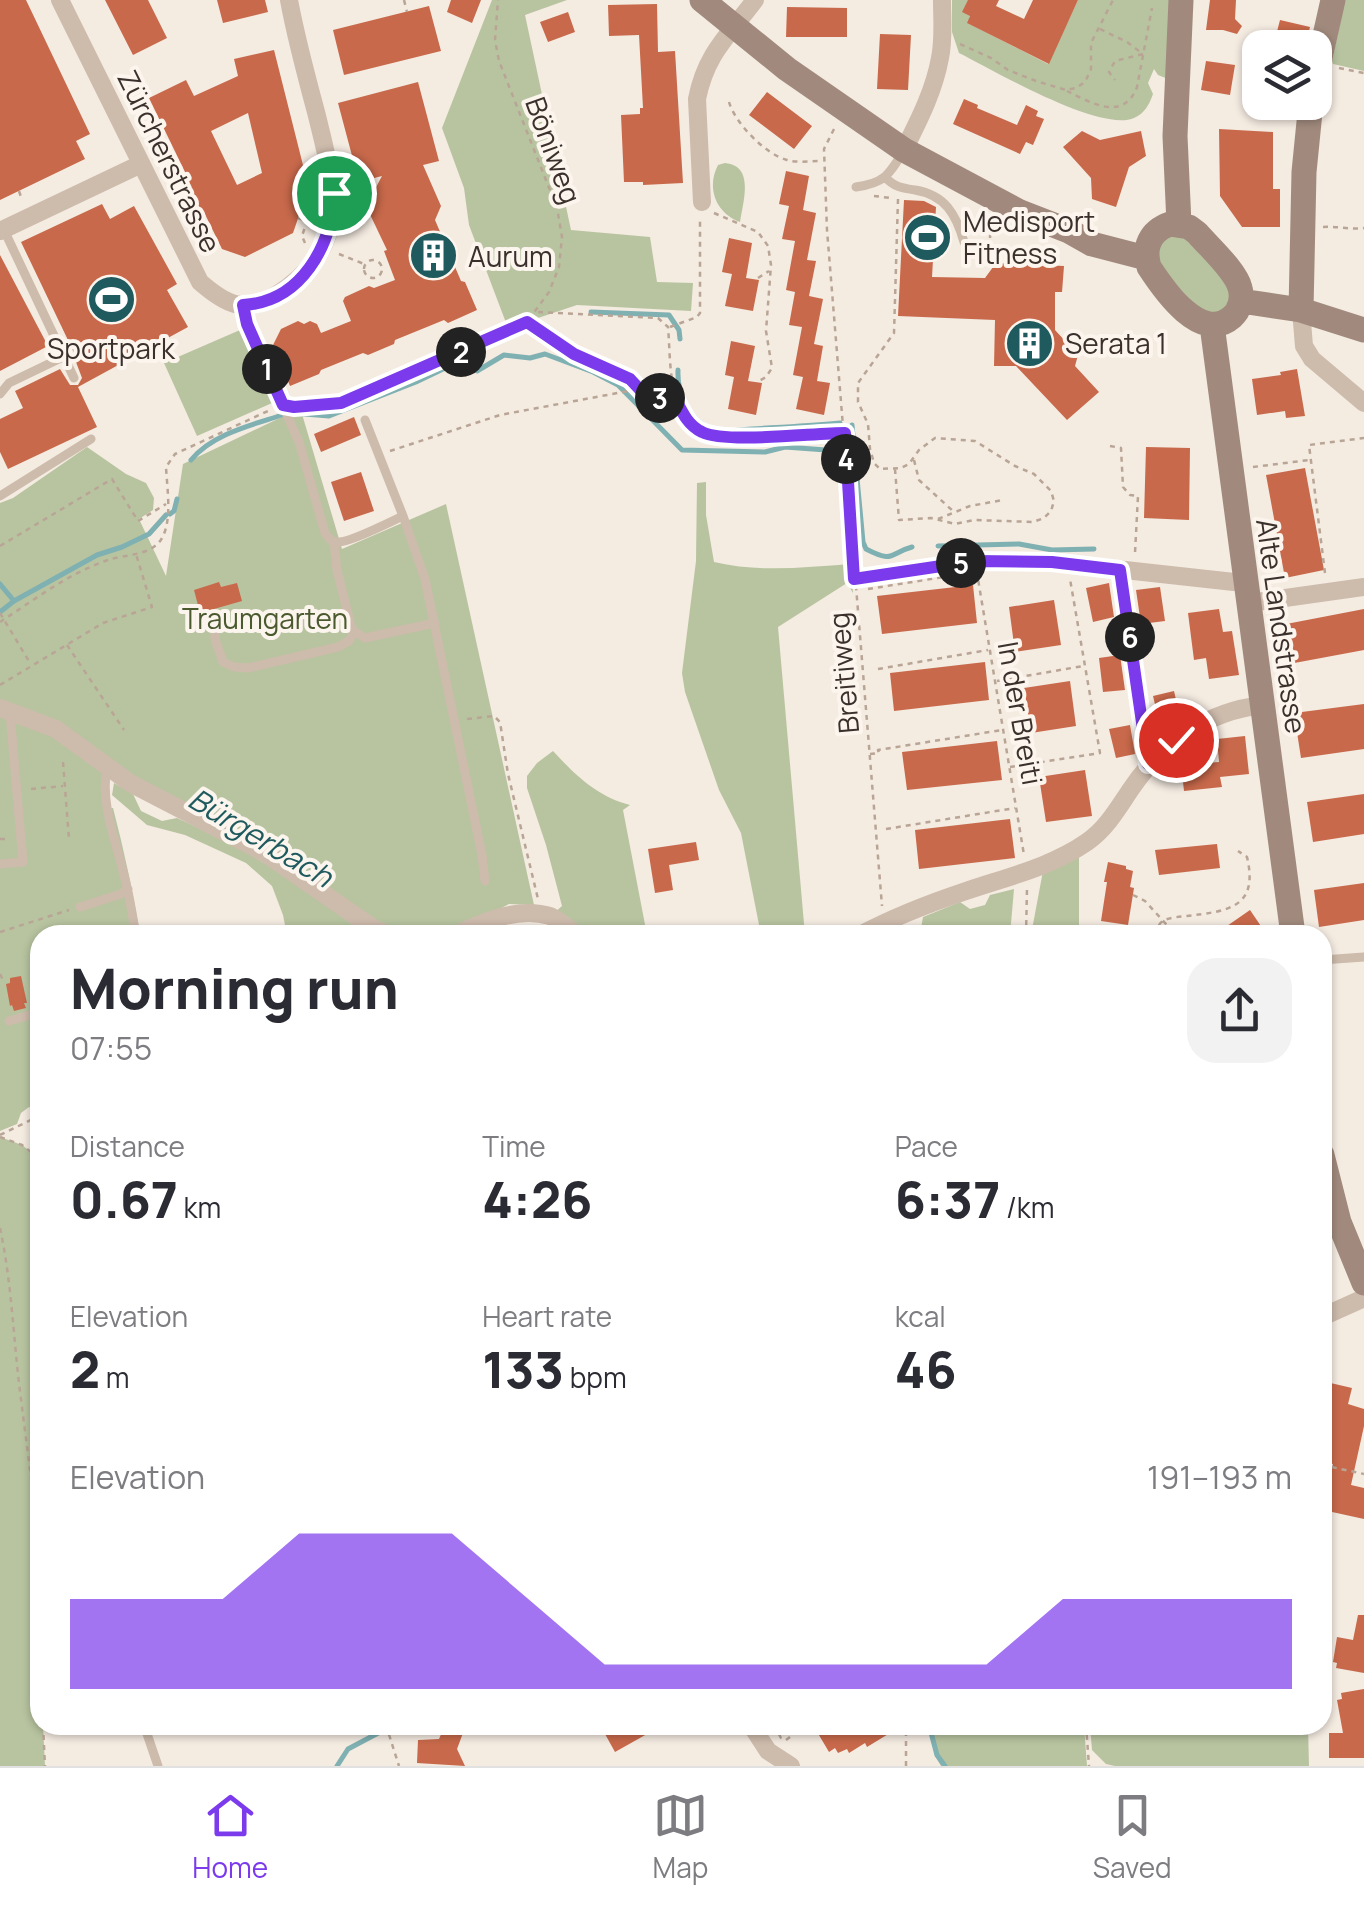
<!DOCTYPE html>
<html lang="en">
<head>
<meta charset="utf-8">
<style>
	body { margin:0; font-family:Manrope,sans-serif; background:#f2f2f3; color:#2b2b33; height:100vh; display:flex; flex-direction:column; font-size:38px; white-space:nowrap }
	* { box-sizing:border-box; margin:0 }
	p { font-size:32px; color:#7c7c81 }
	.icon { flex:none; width:55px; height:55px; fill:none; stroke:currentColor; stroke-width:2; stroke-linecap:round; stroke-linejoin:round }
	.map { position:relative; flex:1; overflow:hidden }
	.details { position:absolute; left:30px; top:925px; width:1302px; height:810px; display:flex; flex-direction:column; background:#fff; border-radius:30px; box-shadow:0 2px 8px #0004 }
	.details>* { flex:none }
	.controls { position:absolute; left:1242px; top:30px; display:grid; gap:20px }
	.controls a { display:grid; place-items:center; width:90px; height:90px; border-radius:20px; background:#fff; box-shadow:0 2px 8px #0004; font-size:50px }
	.pin { position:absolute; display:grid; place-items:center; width:85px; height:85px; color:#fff; margin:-42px; border:5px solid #fff; border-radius:50%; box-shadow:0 2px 10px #0007 }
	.km { position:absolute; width:50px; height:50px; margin:-25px; border-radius:50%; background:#222; color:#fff; font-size:28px; line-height:50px; text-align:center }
	.round { display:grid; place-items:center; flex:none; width:105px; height:105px; border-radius:30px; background:#f2f2f3 }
	.summary { display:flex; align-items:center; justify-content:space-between; height:170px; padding:0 40px }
	h1 { font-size:55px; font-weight:800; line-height:75px }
	.metrics { display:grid; grid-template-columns:repeat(3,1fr); gap:15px; height:170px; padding:10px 40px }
	.metrics div { display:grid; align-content:center }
	.metrics b { font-size:50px; font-weight:800 }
	.metrics small { font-size:28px; font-weight:400 }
	.metrics p { font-size:28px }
	.chart { height:280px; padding:20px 40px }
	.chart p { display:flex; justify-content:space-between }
	.chart svg { width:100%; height:180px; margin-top:10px; fill:#7c3aed; opacity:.7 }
	.dock { display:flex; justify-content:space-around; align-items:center; height:140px; border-top:2px solid #e1e1e2; background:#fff; font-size:28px; color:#7c7c81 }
	.dock a { display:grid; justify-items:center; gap:5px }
	.dock .selected { color:#7c3aed }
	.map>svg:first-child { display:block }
</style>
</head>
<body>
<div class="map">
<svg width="1364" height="1766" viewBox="0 0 1364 1766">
	<rect width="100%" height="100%" fill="#f4ebe1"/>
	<path fill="#b8c4a0" d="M492,0H567L525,15L571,230L650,237L657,282L693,283L691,311L577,305L508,328L469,225L464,188L442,128Z
		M952,0H968L970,16L968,23L1048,64L1078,0H1171L1168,79L1158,75L1154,69L1148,83L1153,94C1149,105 1145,113 1134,118C1100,133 993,70 959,53L952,32Z
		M1345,0H1364V71L1333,64L1332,61Z
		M725,163C755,166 743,201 740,222C716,213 706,188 718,165Z
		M1181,234L1230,285L1233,299L1220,314L1200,311L1159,265L1156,249L1163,237Z
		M240,330L272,403L197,436L164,363Z
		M302,414L342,549L446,504L534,905L509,904L452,935H393L109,765L108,808H113C124,850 133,892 140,935H40V1110L29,1107L21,1113L17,1124L0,1131V503L13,498L87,447L126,474L146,483L154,498L153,510L139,519L166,576L183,464L282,417L289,418Z
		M706,482V515L714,562C760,573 805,567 851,564L853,593L847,583L778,627L805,935H761L741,833L719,790L685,692L682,673L696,561L697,483Z
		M553,751C575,775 598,797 630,805L623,810L647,935H580L552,915L562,906L546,845L527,788V776L537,763Z
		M114,783L133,794L141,811L162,821L177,818L235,845L380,935H287L283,915L272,886L246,863L185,835L147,825L112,795Z
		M1079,853V935H1031L1043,871Z
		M1014,889L1010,935H904L921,928L923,917L960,902L970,909L985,905L990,895Z
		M0,1137L22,1145L40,1159V1725H43L45,1766H0Z
		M929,1725H1084L1087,1766H941L935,1756Z
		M1090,1725H1308L1309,1766H1115L1106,1764L1092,1750Z"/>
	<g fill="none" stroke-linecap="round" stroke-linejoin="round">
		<path stroke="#7fb0b2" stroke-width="5" d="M591,312L669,315L679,330L680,339
			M678,370C677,393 688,420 712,429C724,433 739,430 752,429C781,427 811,426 840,423
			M293,413L329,416L416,382L464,359L477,371L504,355L530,358L545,354L593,372L618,385L682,450L765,452L785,447L826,450L840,454
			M852,425L863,542L866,549C895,564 889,553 912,547
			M191,460C212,434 252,425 282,415
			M170,514L174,511L177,499
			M938,546L1019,544L1052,550L1094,549
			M0,584L14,601
			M0,612L14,601L97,555L122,547L149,534L166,515
			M929,1725L937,1755L945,1766
			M393,1729L406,1725
			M337,1766L348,1749L382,1731"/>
	</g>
	<path fill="#c8694b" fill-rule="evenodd" d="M0,0H26L90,134L76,141L85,159L0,200Z
		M105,0H148L167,38L133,55Z
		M217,0H265L268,12L223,23Z
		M451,0H481L472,23L447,12Z
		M968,0H999L996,6L1024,19L1033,0H1078L1049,64L967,23L970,16L962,12Z
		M1210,0H1236L1235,19L1242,26L1237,34L1223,30H1206Z
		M657,4L658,52L675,51L683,183L643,185V182H624L621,115L640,114V108H643L639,35L609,36L608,5Z
		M429,6L441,51L344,75L333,30Z
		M787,7L847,8V37H786Z
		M568,12L575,32L548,42L540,22Z
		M1280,20L1310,27L1305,48H1292L1274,43Z
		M880,34L911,35L908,90L877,89Z
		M274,50L307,181L301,197L304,201L293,233L245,257L222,249L202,208L199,207L185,178L186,174L149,98L186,80L194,96L238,76L234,59ZM248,113L262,173L237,185L211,131Z
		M1206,61L1235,65L1230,95L1201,90Z
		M418,82L439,161L423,165L441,206L435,220L461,281L465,282L477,310L448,323L444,320L395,340L394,344L368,355L363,353L321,370L319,374L290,386L273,345L281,329L298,321L304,324L310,321L317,324L321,333L351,321L343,301L345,297L369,286L374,288L395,280L384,251L387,250L366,206L382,176L359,182L338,103Z
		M767,92L812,126L794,149L749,115Z
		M964,99L978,105L977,108L1017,125L1026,105L1038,111L1036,116L1044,119L1033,145L1026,142L1020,154L953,124Z
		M1219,129L1273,132V189H1280V227H1242L1220,196Z
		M1082,131L1100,140L1141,131L1146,156L1129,167L1116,207L1092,199L1091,178L1063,147Z
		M786,171L809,176L803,210L816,213L807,260L816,261L809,296L823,299L814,344L823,346L817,381L830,383L824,415L796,409L803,377L793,375L802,327L789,325L795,292L786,290L795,241L782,239L789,206L779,204Z
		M904,200L924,201L936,207L932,277L985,278L996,263L1064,266L1062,292H1055V330L1078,355L1075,366L1099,392L1067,420L1016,366H994L995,320L898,316Z
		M102,204L110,219L134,206L177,284L167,290L188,327L78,387L97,427L8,469L0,452V419L23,408L15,391L60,369L70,385H78L82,378L76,362L78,361L21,242Z
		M729,238L752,243L746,278L759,280L753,311L725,306L732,274L722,272Z
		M0,255L48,346L0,371Z
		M731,341L755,346L748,381L762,383L756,415L728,409L734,377L725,375Z
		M1297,369L1305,416L1286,418L1285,411L1257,415L1252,379L1281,375L1280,372Z
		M354,417L361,435L321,452L314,434Z
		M1146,447L1190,448L1189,520L1144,518Z
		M1305,468L1324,570L1285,578L1266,475Z
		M361,472L374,511L344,521L331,482Z
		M219,582L221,587L237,583L242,601L200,613L194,590Z
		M1109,583L1114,617L1093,622L1086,588Z
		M973,585L977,623L882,634L877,596Z
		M1160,587L1165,621L1141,624L1136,590Z
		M1054,600L1061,645L1015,652L1009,607Z
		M1219,609L1223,632L1232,631L1239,675L1209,679L1206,658L1194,660L1188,613Z
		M1364,609V650L1289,664L1281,625Z
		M1120,655L1125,690L1103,692L1099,658Z
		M985,662L989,700L894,711L890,673Z
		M1070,681L1076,726L1031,733L1024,688Z
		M1174,691L1180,717L1159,721L1153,696Z
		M1364,704V749L1301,758L1294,713Z
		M1130,725L1135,754L1116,758L1109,729Z
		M1245,736L1249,774L1220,777L1222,787L1184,791L1181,765L1219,762L1217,739Z
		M997,741L1002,780L907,790L902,752Z
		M1085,770L1092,816L1046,822L1039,777Z
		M1364,794V834L1313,842L1307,802Z
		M1010,819L1015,858L919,869L915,830Z
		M696,842L699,860L669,865L673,890L655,893L648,849Z
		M1217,844L1220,868L1159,875L1155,850Z
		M1108,862L1126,866V869L1133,871L1130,887L1134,888L1128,925L1101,921L1107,882H1104Z
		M1364,883V920L1319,927L1314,890Z
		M1250,910L1267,935H1214Z
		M21,976L27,1003H24L26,1008L14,1011L12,1005L10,1006L6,984L10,983V978Z
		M1322,1381L1352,1388L1348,1404L1364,1409V1426L1351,1485L1364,1488V1519L1323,1510L1333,1464L1322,1461V1447L1331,1406L1322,1404Z
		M1358,1615H1364V1673L1336,1668L1337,1663L1333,1662L1337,1637L1353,1640Z
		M1364,1689V1758H1329V1733H1343L1337,1700L1342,1699L1341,1693Z
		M445,1725L463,1733L457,1749L465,1766L417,1763L418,1740L439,1739Z
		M600,1725H663L615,1752Z
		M813,1725H886L890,1733L867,1747L865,1743L849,1753L847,1749L838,1753L835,1748L829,1752Z"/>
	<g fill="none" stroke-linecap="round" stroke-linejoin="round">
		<path stroke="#b9a596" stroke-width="2.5" stroke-dasharray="5 5" stroke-linecap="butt" d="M404,0L407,12
			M1100,29L1127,42L1143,54L1115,61L1109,72L1115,80
			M960,44L991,58L1008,70L1036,81L1066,90L1076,88L1085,82L1091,69V43L1113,0
			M1339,68L1364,73
			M1067,91C1090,102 1123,123 1137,87L1152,8
			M729,102C735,123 765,154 787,160C797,163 810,161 821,161
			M834,129L824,149L827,230L882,906
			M177,174L172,178L180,198
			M19,191L22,200
			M874,196L891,198
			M182,197L192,192
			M714,213L758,232L768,246L771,265L766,331L772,368L766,377L759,381
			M298,218L314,223
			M1323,227C1337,226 1351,230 1364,228
			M305,243L302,236L307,221
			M339,254L364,264
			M967,255L989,256L991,220
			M364 269a9 9 0 1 1 18 0a9 9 0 1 1-18 0Z
			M758,278L769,271
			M538,312L658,318L668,327C670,350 669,375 676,397C680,411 690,427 704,433C730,444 811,432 844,433
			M527,322L573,354L630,379L644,395L676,401
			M670,327L697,317L700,313V220
			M297,407L341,403L497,337L527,322L549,292L559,267L562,237L557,208L499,61L495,40L498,0
			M1110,446L1121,448L1123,487L1130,495L1138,496L1135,553
			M390,451L500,415L639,389
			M914,460L919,480L954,512
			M1253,467L1309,460
			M895,469L899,520L931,518L955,524L974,520L1033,522L1044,518L1051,511L1054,501L1051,491L1034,474L1015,466L975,441L935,438L919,450L909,464L901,468L880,469L874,463L870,449L868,424L858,402V383L894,333L898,199
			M938,519L970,506L1003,500
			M0,546L112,479L138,521L166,504
			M975,561L1024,855
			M1325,573L1309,445L1364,438
			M855,579L975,561L1036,562
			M868,589L975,572
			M0,613L30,663
			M0,622C34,600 69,573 108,560C126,554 154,556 163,536C172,518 167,487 166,467L175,454L270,410
			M67,645L124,730
			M878,669L988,650
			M997,681L1083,666
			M0,685L103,623L152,607L136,554
			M467,719L494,716L500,722L508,774L538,899
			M870,754L879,753L878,750L1002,730
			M63,762L69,839
			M1010,767L1100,753L1070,579
			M31,789L63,786
			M886,829L1015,808
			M0,839H9
			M1133,895L1145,901L1176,935
			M0,932L69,910
			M1026,935L1027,888
			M1157,935C1158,929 1157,925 1163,921C1169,917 1180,917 1187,916C1228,911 1259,908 1247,857L1238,851
			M0,974L4,982
			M0,1135L37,1117
			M0,1137L22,1145L40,1159
			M0,1228C11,1279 13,1331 19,1383C26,1442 35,1501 40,1561
			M1322,1428L1329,1429
			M1322,1465L1364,1474
			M43,1725L45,1766
			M290,1725C318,1733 344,1732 373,1725
			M386,1725L399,1766
			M777,1725L776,1729L781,1738L784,1739
			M1086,1725L1089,1766
			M786,1740L801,1729V1725
			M906,1766V1725"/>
		<path stroke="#cdbbac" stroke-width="9" d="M885,177C894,187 902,188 915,190C945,195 956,214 964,242
			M856,187C884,183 888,176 903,152
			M4,230L74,378
			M243,305L247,325L299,442L325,533C330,539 330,542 339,542C351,542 390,522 403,516
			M0,394L9,383L63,357
			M365,420L403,516L425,579L482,855L485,881
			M0,496L91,439
			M334,542L337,570L352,630L365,638L435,623
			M215,620V639L223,662L234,667L248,668L338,647L349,641L355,631
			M107,768C100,802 115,838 123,871C129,892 132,914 136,935
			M0,864L23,862L10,713
			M80,907L121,894L128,889
			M1322,960L1364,957
			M9,1021L40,1012
			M144,1725L158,1766"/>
		<path stroke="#cdbbac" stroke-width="18" d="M60,0L200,282C224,303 244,315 275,296C353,246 335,189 316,112C306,75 296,38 289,0
			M904,150C919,120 934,91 940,58C944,39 942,19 942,0
			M702,202L697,99C706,53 729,35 755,0
			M0,231L141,164
			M1301,310L1304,346L1312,359L1364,403
			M1052,562L1234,582H1246
			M1120,570L1149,764
			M1249,603L1364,587
			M0,708L56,729L130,783L265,853L373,928L388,935
			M455,935C483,922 518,906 550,916C559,920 569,929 577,935
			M860,935C894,917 930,903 966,891C1007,877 1051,867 1087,842C1107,828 1118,808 1131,789C1162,743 1207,711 1263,705
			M1322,1317L1364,1298
			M751,1725L768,1751L791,1766"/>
		<path stroke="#a18a7d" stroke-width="25" d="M702,0L787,69L904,150L1020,212L1069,231L1092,244L1146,258
			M1315,80L1333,0
			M1170,224L1189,227L1197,233C1209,247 1236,271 1240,288C1243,298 1240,310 1232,317C1201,344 1164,290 1149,267C1143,247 1150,231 1170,224Z
			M1179,224L1175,136L1181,0
			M1241,301L1301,310L1364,330
			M1301,310L1304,172L1311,102
			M1212,325L1293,935
			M1322,1155L1339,1222L1364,1283"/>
	</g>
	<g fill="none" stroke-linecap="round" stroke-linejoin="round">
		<defs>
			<path id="route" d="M334,193C332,246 301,302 243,305L247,324L283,405L294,407L341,403L527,322L574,354L630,379L644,394L677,402C683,414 689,426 702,432C726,444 813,433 845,433L854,579L975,561L1052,562L1120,570L1148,764L1176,740"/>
		</defs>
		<use href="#route" stroke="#fff" stroke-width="20"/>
		<use href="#route" stroke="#7c3aed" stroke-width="12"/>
	</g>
	<defs>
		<symbol id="stadium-disc" viewBox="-11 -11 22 22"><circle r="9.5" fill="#1f5a5e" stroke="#fbf5ee"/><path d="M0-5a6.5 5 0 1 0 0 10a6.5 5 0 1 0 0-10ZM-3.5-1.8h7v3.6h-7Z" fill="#fff"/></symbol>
		<symbol id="building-disc" viewBox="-11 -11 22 22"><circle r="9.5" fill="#1f5a5e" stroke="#fbf5ee"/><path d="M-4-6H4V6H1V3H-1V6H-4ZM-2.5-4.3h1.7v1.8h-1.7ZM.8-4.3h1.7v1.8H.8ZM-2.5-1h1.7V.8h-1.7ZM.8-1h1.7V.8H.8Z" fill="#fff"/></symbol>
	</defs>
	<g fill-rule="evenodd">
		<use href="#stadium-disc" x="900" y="210" width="55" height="55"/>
		<use href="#building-disc" x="406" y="228" width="55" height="55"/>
		<use href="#stadium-disc" x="84" y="272" width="55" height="55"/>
		<use href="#building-disc" x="1002" y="316" width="55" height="55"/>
	</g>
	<g text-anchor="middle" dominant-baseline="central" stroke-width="8" stroke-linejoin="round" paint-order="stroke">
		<g font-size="28" fill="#3b302b" stroke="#fbf5ee">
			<text transform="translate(554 150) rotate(70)">Böniweg</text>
			<text transform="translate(170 161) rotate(64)">Zürcherstrasse</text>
			<text transform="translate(1282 626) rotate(82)">Alte Landstrasse</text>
			<text transform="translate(843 673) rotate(-95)">Breitiweg</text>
			<text transform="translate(1021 713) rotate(80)">In der Breiti</text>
		</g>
		<g font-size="28" fill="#3b302b" stroke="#fbf5ee" text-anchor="start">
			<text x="963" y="221">Medisport<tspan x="963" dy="32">Fitness</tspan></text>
			<text x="468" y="256">Aurum</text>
			<text x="1065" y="343">Serata 1</text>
			<text x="111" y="348" text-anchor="middle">Sportpark</text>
		</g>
		<g font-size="28" fill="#4a5a2e" stroke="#fbf5ee">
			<text x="265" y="618">Traumgarten</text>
		</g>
		<g font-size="30" font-style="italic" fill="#1f5a5e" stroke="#fbf5ee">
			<text transform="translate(261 837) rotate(31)">Bürgerbach</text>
		</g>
	</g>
</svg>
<div class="controls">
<a><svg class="icon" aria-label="layers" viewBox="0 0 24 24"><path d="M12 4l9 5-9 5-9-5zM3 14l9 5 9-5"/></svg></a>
</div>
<div class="pin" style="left:334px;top:193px;background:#1e9e55"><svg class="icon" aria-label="arrive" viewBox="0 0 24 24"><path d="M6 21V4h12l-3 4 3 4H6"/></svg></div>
<div class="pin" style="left:1176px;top:740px;background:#d93025"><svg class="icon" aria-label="check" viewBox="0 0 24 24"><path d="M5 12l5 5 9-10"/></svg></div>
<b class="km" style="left:267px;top:369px">1</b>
<b class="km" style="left:461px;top:352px">2</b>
<b class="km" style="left:660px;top:398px">3</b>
<b class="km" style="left:846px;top:459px">4</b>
<b class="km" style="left:961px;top:563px">5</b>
<b class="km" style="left:1130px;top:637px">6</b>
<section class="details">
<div class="summary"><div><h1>Morning run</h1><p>07:55</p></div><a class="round"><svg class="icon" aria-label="share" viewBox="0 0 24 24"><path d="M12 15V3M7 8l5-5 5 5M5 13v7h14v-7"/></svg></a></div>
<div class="metrics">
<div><p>Distance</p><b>0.67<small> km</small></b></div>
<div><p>Time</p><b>4:26</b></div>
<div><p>Pace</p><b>6:37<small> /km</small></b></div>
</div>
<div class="metrics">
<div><p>Elevation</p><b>2<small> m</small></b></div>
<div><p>Heart rate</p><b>133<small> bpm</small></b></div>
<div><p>kcal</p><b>46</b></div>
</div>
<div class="chart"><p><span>Elevation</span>191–193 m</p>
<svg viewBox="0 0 160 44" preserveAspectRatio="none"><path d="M0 44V22L10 22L20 22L30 6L40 6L50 6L60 22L70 38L80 38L90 38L100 38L110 38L120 38L130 22L140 22L150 22L160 22V44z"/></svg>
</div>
</section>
</div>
<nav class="dock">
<a class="selected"><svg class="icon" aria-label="home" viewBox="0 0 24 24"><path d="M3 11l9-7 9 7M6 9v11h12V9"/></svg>Home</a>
<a><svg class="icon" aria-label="map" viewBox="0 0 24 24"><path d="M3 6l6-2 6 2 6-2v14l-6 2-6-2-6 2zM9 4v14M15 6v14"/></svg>Map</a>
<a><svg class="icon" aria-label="saved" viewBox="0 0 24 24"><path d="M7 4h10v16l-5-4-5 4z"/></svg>Saved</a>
</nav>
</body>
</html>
